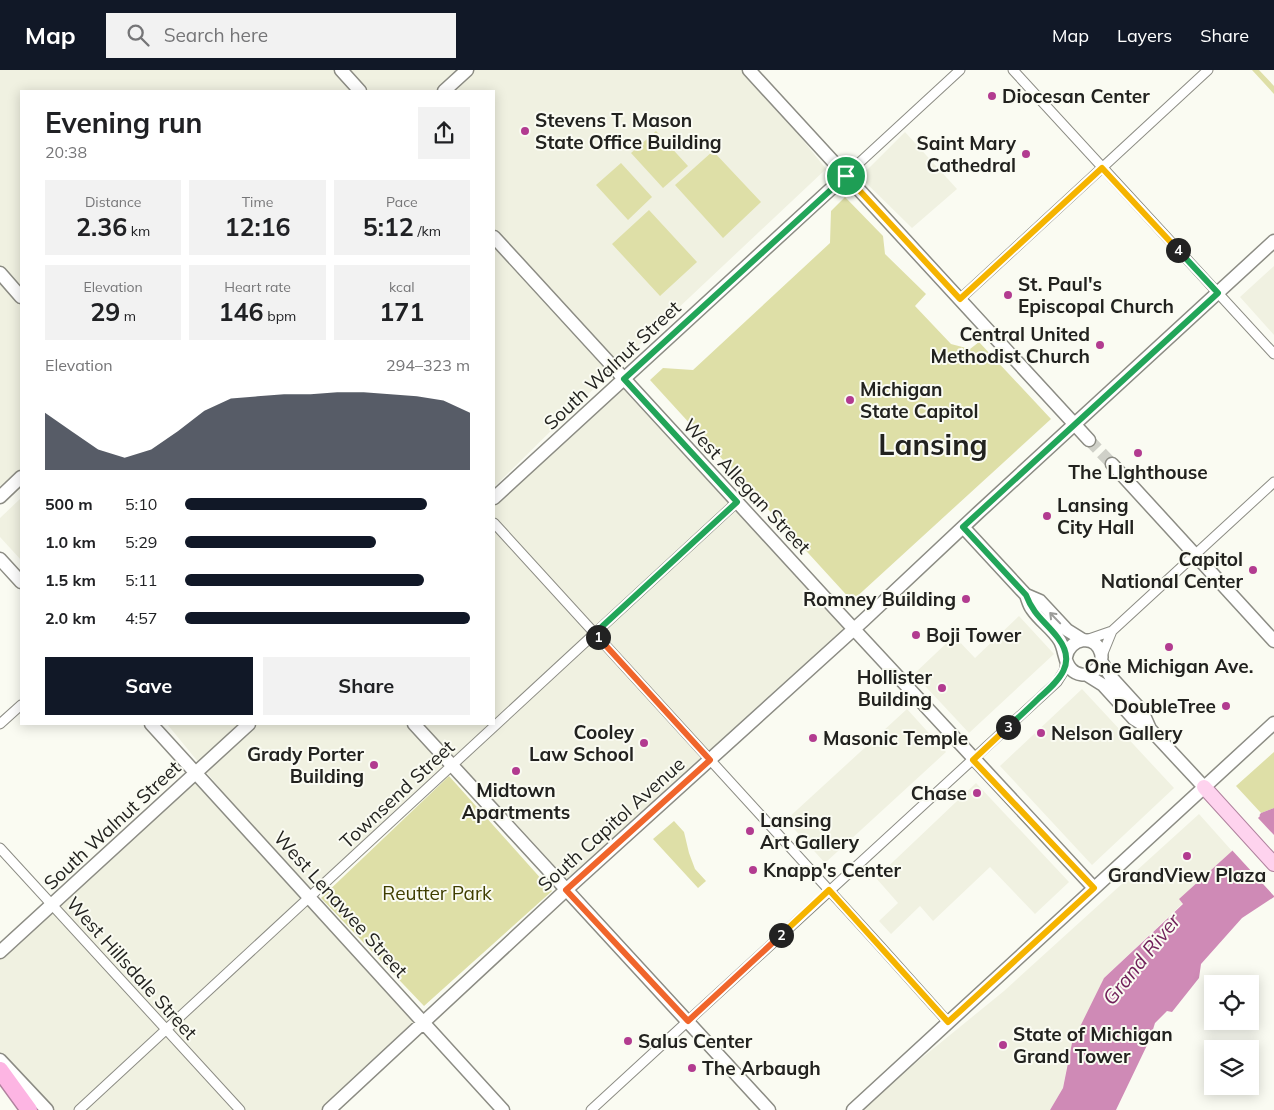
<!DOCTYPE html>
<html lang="en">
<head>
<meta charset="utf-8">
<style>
	body { margin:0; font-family:Mulish,sans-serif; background:#f2f2f2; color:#202124; height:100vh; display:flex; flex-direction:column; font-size:19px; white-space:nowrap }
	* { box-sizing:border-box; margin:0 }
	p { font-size:16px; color:#757577 }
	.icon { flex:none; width:28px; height:28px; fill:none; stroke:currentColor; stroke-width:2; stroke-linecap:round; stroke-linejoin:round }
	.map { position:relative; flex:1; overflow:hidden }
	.drawer { position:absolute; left:20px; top:20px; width:475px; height:635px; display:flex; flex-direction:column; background:#fff; border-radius:0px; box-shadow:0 2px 12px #0003 }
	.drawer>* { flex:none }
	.controls { position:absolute; left:1204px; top:905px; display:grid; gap:10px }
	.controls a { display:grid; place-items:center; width:55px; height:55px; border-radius:0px; background:#fff; box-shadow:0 2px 12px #0003; font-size:25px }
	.pin { position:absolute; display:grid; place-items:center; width:42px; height:42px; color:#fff; margin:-21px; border:2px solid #fff; border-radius:50%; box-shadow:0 1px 5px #0007 }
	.km { position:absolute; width:25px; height:25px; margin:-12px; border-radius:50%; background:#222; color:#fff; font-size:14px; line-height:25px; text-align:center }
	.round { display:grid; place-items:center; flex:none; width:52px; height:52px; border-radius:0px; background:#f2f2f2 }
	.summary { display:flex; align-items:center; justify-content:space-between; height:85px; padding:0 25px }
	h1 { font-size:28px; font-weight:700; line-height:38px }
	.figures { display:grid; grid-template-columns:repeat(3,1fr); gap:8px; height:85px; padding:5px 25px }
	.figures div { display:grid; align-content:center; border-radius:0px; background:#f2f2f2; text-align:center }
	.figures b { font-size:25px; font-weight:700 }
	.figures small { font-size:14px; font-weight:400 }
	.figures p { font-size:14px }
	.chart { height:140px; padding:10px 25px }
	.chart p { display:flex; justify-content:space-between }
	.chart svg { width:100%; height:90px; margin-top:5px; fill:#111827; opacity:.7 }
	.primary-button { display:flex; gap:10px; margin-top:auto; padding:10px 25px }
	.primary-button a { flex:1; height:58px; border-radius:0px; background:#111827; color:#fff; font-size:20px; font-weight:700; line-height:58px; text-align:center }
	.primary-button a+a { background:#f2f2f2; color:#202124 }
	ul { padding:0 25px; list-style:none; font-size:16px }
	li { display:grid; grid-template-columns:80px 60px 1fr; align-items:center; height:38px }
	li i { height:12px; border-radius:6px; background:#111827 }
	header { display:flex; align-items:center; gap:30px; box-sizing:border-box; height:70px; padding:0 25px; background:#111827; color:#fff }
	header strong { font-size:24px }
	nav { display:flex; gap:28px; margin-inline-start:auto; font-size:18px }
	.search { width:350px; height:45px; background:#f2f2f2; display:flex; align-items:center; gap:12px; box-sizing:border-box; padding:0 18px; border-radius:0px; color:#757577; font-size:19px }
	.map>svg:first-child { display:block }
</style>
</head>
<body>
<header>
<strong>Map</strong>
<div class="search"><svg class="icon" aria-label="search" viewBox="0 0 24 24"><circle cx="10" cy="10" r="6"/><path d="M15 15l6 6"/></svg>Search here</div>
<nav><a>Map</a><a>Layers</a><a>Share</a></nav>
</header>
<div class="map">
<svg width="1274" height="1040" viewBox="0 0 1274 1040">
	<rect width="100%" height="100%" fill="#fafbf2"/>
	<path fill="#f0f1e1" d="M0,0H747L826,99L623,290L494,417V21H21V405L0,426V215L4,211L0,206Z
		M905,62L957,119L912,158L860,107Z
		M1274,196V265L1240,227Z
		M624,309L854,560L567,819L452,695L310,827L424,952L328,1040H46L0,991V882L196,703L300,816L167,654H494V428Z
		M21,428V490L0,467V448Z
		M1019,546L1054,584L969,663L914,604L954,566L975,588Z
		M1082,619L1174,718L1092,795L1000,696Z
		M907,639L946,682L825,793L786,750Z
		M976,713L1069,812L1035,844L990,797L933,851L920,836L891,864L879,851L898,833L876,808Z
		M1199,744L1232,781L1179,829L1183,833L1104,908L1068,991L1063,1018L1050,1040H858L1004,921Z"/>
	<path fill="#dedfa7" d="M1252,0H1259L1274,16V24Z
		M656,61L688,96L663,118L631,83Z
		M713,81L761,132L723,168L675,115Z
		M621,93L652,127L628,150L596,115Z
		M845,127L883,166L885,184L926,224L915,236L951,274L970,279L979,272L1051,349L852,531L650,310L663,298L693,300L830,173L831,141Z
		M649,140L697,192L660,226L612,174Z
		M1274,682V738L1261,743L1236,716Z
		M449,706L552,821L424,936L321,828Z
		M674,751L684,762L689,783L695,799L706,811L698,818L653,769Z"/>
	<path fill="#cf8ab6" d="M1274,738V827L1242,848L1201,894L1199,908L1172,942L1167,941L1155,953L1150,969L1116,1040H1050L1063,1018L1072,973L1104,908L1183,834L1179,829L1232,781L1261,743Z"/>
	<path fill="#fafbf2" d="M1258,743L1260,746L1258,748L1274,765V826L1231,779Z"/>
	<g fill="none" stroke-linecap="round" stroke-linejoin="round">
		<path stroke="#cfd0c8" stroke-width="12" stroke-dasharray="12 6" stroke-linecap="butt" d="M1089,370L1112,394"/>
		<defs>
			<path id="street" d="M1013,0L1274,284
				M846,105L960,0
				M960,229L1208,0
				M494,453L880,876L948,952
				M1086,570L1112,561L1274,412
				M1101,588L1112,561
				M0,654L21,635
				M0,778L240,1040
				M79,1040L737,432
				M591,1040L1057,612L1064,601L1066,590"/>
			<path id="secondary" d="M341,0L360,21
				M749,0L1089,370
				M444,21L467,0
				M494,167L838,542L1094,818
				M0,203L21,227
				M1112,394L1274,571
				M0,427L21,407
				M494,428L846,105
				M963,457L1026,525L1040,531L1067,560L1083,570
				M0,489L21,512
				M1026,525C1028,530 1029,535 1032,539C1040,551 1053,559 1060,571C1065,580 1064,592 1071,599C1083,612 1105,600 1101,583C1095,563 1069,568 1066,587
				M1101,591L1111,607L1142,641L1150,659
				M1087,605L1103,615L1134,649L1150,659L1204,717
				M151,654L503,1040
				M414,654L769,1040
				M0,882L249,654
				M0,990L47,1040
				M329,1040L567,819L864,550L979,442L1274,171
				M853,1040L1274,653"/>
			<path id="primary" d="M1204,717L1274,794"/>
			<path id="highway" d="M0,1000L29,1040"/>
		</defs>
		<use href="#street" stroke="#8c8c84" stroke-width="11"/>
		<use href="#secondary" stroke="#8c8c84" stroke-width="15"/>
		<use href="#primary" stroke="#b0829e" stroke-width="16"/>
		<use href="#highway" stroke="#b0829e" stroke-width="19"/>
		<use href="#street" stroke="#fff" stroke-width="9"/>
		<use href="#secondary" stroke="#fff" stroke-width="12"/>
		<use href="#primary" stroke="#fed3ee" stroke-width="14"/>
		<use href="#highway" stroke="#fdb5e3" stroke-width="16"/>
	</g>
	<defs><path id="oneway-shaft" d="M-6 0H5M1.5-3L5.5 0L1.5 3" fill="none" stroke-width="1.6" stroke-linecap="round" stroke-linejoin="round" transform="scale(1.25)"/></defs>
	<use stroke="#9c9c9a" href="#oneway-shaft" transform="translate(1055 548) rotate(-134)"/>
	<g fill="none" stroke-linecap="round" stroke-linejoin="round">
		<defs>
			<path id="split-1" d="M598,567L595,563L737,432L624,309L846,106"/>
			<path id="split-2" d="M598,567L710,690L566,820L688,951L781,865"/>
			<path id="split-3" d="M781,865L829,820L948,952L958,943L1094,818L973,690L1008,657"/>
			<path id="split-4" d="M1008,657C1019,647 1029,638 1039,628C1058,611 1078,594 1058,568C1045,551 1034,546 1026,525L963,457L1218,223L1178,180"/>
			<path id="split-5" d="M846,106L960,229L1102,98L1178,180"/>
		</defs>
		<use href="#split-1" stroke="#fff" stroke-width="10"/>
		<use href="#split-2" stroke="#fff" stroke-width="10"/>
		<use href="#split-3" stroke="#fff" stroke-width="10"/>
		<use href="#split-4" stroke="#fff" stroke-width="10"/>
		<use href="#split-5" stroke="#fff" stroke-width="10"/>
		<use href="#split-1" stroke="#22a559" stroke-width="6"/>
		<use href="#split-2" stroke="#f0652b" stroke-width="6"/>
		<use href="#split-3" stroke="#f5b400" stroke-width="6"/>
		<use href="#split-4" stroke="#22a559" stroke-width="6"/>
		<use href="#split-5" stroke="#f5b400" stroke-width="6"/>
	</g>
	<g fill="#b23b90" stroke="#fafbf2" stroke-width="2">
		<circle cx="992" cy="26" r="5"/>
		<circle cx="525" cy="61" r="5"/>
		<circle cx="1026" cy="84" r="5"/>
		<circle cx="1008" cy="225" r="5"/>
		<circle cx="1100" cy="275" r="5"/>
		<circle cx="850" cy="330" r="5"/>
		<circle cx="1138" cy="383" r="5"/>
		<circle cx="1047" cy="446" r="5"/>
		<circle cx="1253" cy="500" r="5"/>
		<circle cx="966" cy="529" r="5"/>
		<circle cx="916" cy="565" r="5"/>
		<circle cx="1169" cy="577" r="5"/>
		<circle cx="942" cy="618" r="5"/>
		<circle cx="1226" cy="636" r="5"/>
		<circle cx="1041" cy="663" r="5"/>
		<circle cx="813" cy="668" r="5"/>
		<circle cx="644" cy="673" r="5"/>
		<circle cx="374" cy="695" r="5"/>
		<circle cx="516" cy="701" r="5"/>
		<circle cx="977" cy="723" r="5"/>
		<circle cx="750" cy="761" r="5"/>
		<circle cx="1187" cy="786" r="5"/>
		<circle cx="753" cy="800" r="5"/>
		<circle cx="628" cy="971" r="5"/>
		<circle cx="1003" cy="975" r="5"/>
		<circle cx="692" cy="998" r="5"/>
	</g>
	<g text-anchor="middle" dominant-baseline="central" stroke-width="4" stroke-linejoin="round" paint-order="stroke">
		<g font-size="19" font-weight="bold" fill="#22221f" stroke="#fafbf2" text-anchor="start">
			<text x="1002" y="26">Diocesan Center</text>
			<text x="535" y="50">Stevens T. Mason<tspan x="535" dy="22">State Office Building</tspan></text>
			<text x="1016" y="73" text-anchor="end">Saint Mary<tspan x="1016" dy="22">Cathedral</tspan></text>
			<text x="1018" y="214">St. Paul's<tspan x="1018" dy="22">Episcopal Church</tspan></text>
			<text x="1090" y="264" text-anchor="end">Central United<tspan x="1090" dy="22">Methodist Church</tspan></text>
			<text x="860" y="319">Michigan<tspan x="860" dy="22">State Capitol</tspan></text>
			<text x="1138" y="402" text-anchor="middle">The LIghthouse</text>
			<text x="1057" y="435">Lansing<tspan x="1057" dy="22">City Hall</tspan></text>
			<text x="1243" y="489" text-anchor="end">Capitol<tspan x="1243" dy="22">National Center</tspan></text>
			<text x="956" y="529" text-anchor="end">Romney Building</text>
			<text x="926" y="565">Boji Tower</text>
			<text x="1169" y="596" text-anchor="middle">One Michigan Ave.</text>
			<text x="932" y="607" text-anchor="end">Hollister<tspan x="932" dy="22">Building</tspan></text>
			<text x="1216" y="636" text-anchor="end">DoubleTree</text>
			<text x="634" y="662" text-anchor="end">Cooley<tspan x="634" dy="22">Law School</tspan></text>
			<text x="1051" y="663">Nelson Gallery</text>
			<text x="823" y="668">Masonic Temple</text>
			<text x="364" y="684" text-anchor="end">Grady Porter<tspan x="364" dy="22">Building</tspan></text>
			<text x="516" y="720" text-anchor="middle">Midtown<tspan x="516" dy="22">Apartments</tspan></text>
			<text x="967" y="723" text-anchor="end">Chase</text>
			<text x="760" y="750">Lansing<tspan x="760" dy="22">Art Gallery</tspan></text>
			<text x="763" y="800">Knapp's Center</text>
			<text x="1187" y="805" text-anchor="middle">GrandView Plaza</text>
			<text x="1013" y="964">State of Michigan<tspan x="1013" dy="22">Grand Tower</tspan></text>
			<text x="638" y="971">Salus Center</text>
			<text x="702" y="998">The Arbaugh</text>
		</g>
		<g font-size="19" fill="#22221f" stroke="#fafbf2">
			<text transform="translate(612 295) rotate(-43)">South Walnut Street</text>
			<text transform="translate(747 416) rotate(47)">West Allegan Street</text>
			<text transform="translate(397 724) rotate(-43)">Townsend Street</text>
			<text transform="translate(611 754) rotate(-42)">South Capitol Avenue</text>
			<text transform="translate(112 755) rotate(-43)">South Walnut Street</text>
			<text transform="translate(341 834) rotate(48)">West Lenawee Street</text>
			<text transform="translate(132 898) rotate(48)">West Hillsdale Street</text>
		</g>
		<g font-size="19" fill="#3f3e00" stroke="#fafbf2">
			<text x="437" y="823">Reutter Park</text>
		</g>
		<g font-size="20" font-style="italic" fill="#701f59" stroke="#fafbf2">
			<text transform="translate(1141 889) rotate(-51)">Grand River</text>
		</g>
		<g font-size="29" font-weight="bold" fill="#22221f" stroke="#fafbf2">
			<text x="933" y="374">Lansing</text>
		</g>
	</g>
</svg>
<div class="controls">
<a><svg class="icon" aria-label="locate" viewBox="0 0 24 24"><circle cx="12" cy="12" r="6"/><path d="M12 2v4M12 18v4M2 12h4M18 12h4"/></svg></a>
<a><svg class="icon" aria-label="layers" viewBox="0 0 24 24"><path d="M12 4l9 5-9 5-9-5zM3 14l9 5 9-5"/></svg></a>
</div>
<div class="pin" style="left:846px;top:106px;background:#1e9e55"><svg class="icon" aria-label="arrive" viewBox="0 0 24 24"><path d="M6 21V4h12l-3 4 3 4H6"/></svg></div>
<b class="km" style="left:598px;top:567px">1</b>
<b class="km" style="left:781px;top:865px">2</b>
<b class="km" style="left:1008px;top:657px">3</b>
<b class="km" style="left:1178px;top:180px">4</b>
<section class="drawer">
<div class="summary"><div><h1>Evening run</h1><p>20:38</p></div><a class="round"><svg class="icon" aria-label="share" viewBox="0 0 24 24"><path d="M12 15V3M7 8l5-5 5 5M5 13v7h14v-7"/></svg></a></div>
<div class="figures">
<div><p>Distance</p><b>2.36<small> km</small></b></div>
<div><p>Time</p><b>12:16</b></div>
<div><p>Pace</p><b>5:12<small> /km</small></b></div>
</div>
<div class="figures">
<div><p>Elevation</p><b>29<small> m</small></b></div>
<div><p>Heart rate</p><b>146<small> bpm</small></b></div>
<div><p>kcal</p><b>171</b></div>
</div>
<div class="chart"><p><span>Elevation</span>294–323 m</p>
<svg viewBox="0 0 160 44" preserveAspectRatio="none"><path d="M0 44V16L10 25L20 34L30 38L40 34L50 25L60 15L70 9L80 8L90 7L100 7L110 6L120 6L130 7L140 8L150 10L160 16V44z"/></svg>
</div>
<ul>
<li><b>500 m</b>5:10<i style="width:85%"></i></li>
<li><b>1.0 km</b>5:29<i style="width:67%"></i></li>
<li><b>1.5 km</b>5:11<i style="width:84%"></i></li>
<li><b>2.0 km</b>4:57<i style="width:100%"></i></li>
</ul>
<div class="primary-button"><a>Save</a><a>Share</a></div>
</section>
</div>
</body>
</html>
